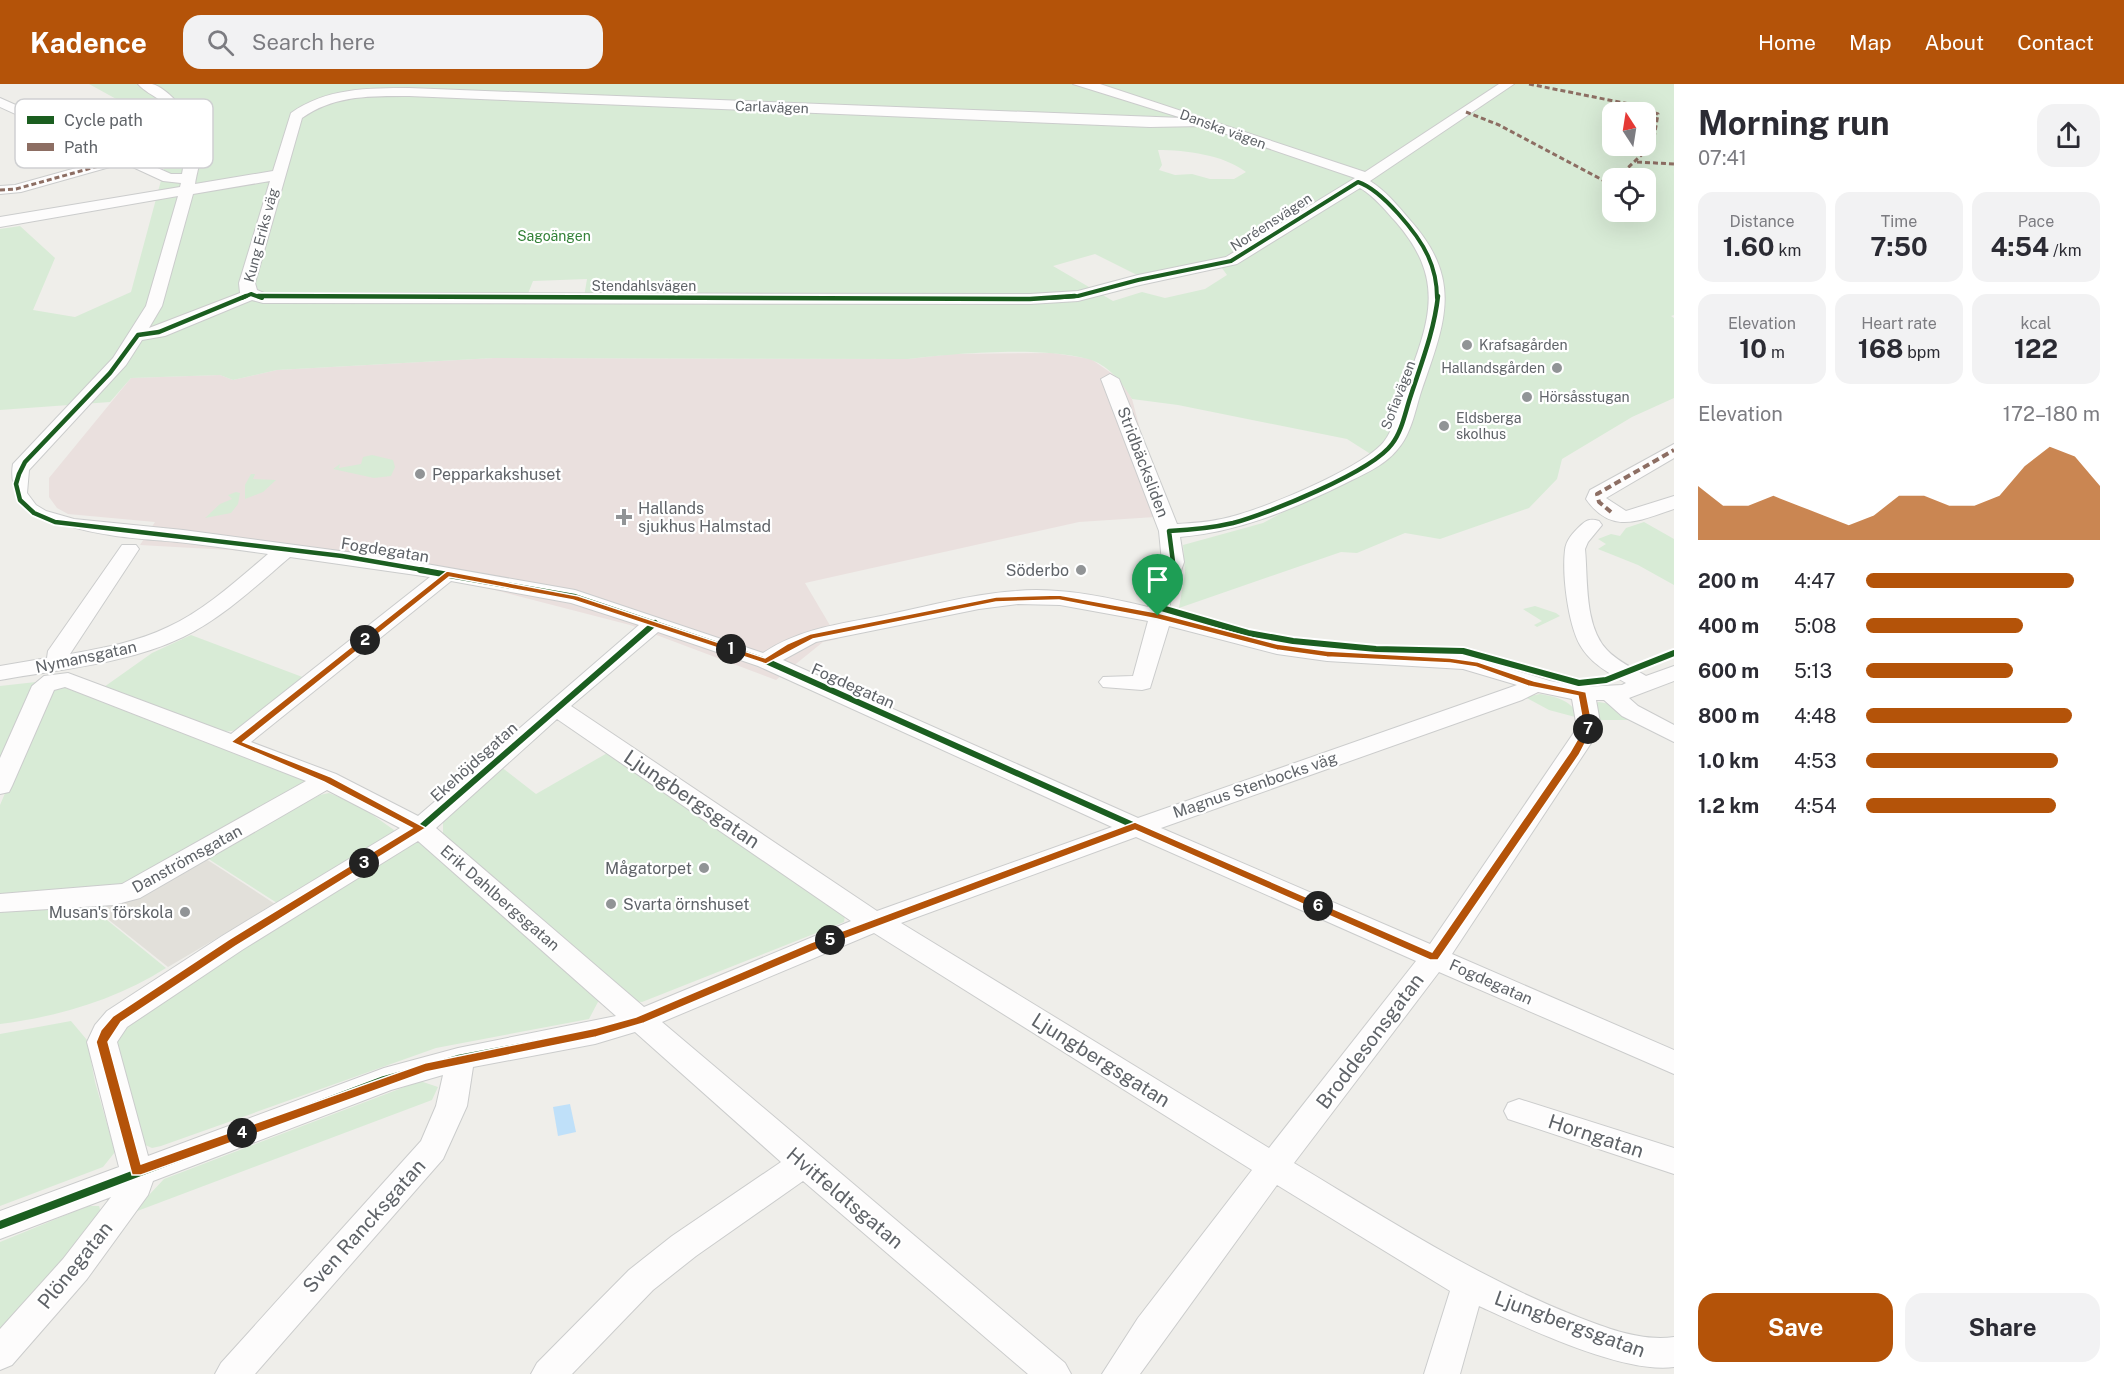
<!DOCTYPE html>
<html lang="en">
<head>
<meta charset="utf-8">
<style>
	body { margin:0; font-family:"Public Sans",sans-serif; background:#f2f2f3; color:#2b2b33; height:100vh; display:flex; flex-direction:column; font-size:22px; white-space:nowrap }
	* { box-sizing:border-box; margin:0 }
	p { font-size:20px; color:#7c7c81 }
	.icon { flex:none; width:33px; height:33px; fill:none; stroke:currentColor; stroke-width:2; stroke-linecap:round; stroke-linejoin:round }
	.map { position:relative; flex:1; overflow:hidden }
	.side { display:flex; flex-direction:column; background:#fff; width:450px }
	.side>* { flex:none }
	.needle { width:39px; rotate:348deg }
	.buttons { position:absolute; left:1602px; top:18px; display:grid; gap:12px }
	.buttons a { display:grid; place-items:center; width:54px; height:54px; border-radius:12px; background:#fff; box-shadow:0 6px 24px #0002; font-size:30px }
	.pin { position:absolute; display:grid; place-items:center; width:51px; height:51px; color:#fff; margin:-62px -26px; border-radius:50% 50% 50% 0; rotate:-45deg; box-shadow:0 0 6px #0007 }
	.pin .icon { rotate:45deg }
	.km { position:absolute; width:30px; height:30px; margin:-15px; border-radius:50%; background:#222; color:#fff; font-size:16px; line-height:30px; text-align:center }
	.round { display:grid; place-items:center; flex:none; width:63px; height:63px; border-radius:18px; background:#f2f2f3 }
	.headline { display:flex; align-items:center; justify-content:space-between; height:102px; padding:0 24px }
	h1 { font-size:33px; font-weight:700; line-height:45px }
	.figures { display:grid; grid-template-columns:repeat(3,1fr); gap:9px; height:102px; padding:6px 24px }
	.figures div { display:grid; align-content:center; border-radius:15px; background:#f2f2f3; text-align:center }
	.figures b { font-size:26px; font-weight:700 }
	.figures small { font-size:16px; font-weight:400 }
	.figures p { font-size:16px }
	.chart { height:168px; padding:12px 24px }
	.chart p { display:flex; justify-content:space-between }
	.chart svg { width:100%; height:108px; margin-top:6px; fill:#b45309; opacity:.7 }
	.button { display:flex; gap:12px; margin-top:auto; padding:12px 24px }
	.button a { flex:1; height:69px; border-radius:18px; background:#b45309; color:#fff; font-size:24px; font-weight:700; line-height:69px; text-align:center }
	.button a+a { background:#f2f2f3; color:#2b2b33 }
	ul { padding:0 24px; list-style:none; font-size:20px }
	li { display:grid; grid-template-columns:96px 72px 1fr; align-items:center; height:45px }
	li i { height:15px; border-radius:8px; background:#b45309 }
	header { display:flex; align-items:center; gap:36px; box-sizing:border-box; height:84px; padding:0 30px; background:#b45309; color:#fff }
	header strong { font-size:28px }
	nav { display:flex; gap:33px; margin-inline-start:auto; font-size:21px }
	.search { width:420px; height:54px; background:#f2f2f3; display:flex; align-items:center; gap:15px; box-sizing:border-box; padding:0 21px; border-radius:18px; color:#7c7c81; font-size:22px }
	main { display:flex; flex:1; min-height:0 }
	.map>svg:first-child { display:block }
</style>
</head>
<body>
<header>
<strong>Kadence</strong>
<div class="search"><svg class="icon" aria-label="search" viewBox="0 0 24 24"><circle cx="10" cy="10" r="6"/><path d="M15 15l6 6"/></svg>Search here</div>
<nav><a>Home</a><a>Map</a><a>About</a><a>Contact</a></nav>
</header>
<main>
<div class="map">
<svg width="1674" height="1290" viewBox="0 0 1674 1290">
	<rect width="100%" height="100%" fill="#efeeea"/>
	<path fill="#e2e0da" d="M203,773L275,820L168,883L109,836L106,820Z"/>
	<path fill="#eae0de" d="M1053,269L1091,275L1121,296L1132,315L1141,349L1170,432L1079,438L805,499L838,555L823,558L776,596L630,541L460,497L263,468L140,461L155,438L68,430L57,424L49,413V394L131,294L220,291L233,296L277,286L494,274L908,275L953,270Z"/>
	<path fill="#d8ebd6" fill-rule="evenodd" d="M89,0H1674V231L1671,232L1674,234V314L1632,333L1562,375L1557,395L1529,424L1440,455L1405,449L1357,469L1341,468L1179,524L1185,489L1183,461L1263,439L1380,376L1347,355L1178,321L1132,315C1122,298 1107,280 1088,275C1042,262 957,269 908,275L494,274L277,286L233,296L220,291L131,294L110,318L0,326V145L20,142L55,174L33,226L75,233L131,208L170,63L138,27ZM1612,28H1646V62H1612ZM1158,66C1186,66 1224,71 1246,88L1234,95H1210L1192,90L1175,91L1159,86L1162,81ZM1612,94H1646V128H1612ZM1095,170L1137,191L1216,176L1227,191L1205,205L1165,214L1142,208L1113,217L1053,182ZM587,195L584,213L527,212L533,197Z
		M372,371L393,376L395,383L391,392L374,394L333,385L340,380L339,384L361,380L363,373Z
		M251,390H255L253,395L276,396L263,408L245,415V401Z
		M236,408L240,409L238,420L231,429L205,434L220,420L232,415L228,411Z
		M1644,438L1674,455V501L1638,481L1598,465L1606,460L1598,455L1611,450L1620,452L1626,444Z
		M1535,522L1556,529L1560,532L1537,543L1534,541L1542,537L1523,525Z
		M191,551L305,594L238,646L224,648L104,603L152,569Z
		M36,598L0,677V602Z
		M61,602L305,697L306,699L119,806L0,812V721L49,606Z
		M1540,610C1557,613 1572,616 1579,634L1549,626L1525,613Z
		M1599,618L1610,620L1630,636H1598L1595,619Z
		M609,668L845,831L844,838L642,918L633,917L443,750V738L500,682L536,710Z
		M329,709L360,722L394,746L393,750L277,819L204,772L320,711Z
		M419,758L599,916L589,935L436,964L161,1062L152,1064L143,1060L116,955L122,939L409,759Z
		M104,821L107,836L166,884C118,915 57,933 0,940V828Z
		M71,937L87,956L95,998L115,1068L103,1083L0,1122V950Z
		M420,997L438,1003L432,1016L132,1129L164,1095Z
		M88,1122H99L102,1132L0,1254V1158Z"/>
	<path fill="#bfe0f9" d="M570,1020L576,1048L558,1052L553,1023Z"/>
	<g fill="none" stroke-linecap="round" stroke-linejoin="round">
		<defs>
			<path id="minor" d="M138,0C142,0 148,0 152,0C169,4 195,37 200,54C204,68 197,86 195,100L273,87L291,29C326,4 368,4 409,4L1182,34L1073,0H1100L1365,88L1499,0H1514L1370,97C1385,106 1398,122 1409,135C1464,196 1445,238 1421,308C1415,327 1411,351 1397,366C1384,382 1362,391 1344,400C1291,426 1239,448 1180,453L1184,478L1170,519V529L1277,556L1327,563L1465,571L1550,597L1583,603L1622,601L1626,599C1609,589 1591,580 1580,561C1568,539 1562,491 1565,466C1566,456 1573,449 1579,443C1586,436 1590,434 1599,437L1602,441L1588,458L1585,465C1588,495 1584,542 1607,566C1617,577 1633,584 1646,592L1674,582V597L1629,614L1638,622L1674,641V658L1622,632L1604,616H1596L1601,644L1452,870L1674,966V990L1439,888L1294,1079C1386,1134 1473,1191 1573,1231C1604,1243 1640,1258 1674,1253V1283C1623,1290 1527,1244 1479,1222L1460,1290H1424L1450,1207L1277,1101L1140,1290H1102L1138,1234L1252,1086L874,849L662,938L1065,1279L1071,1290H1028L803,1097L696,1172L653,1206L572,1290H531L537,1279L629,1186L672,1152L781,1078L635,948L595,960L473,983L467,1022L443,1075L255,1290H215L221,1279L421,1057L436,1022L443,991L391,1006L153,1097L148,1111L87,1195L12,1281L0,1286V1245L63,1175L111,1113L0,1155V1127L119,1083L87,958L95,941L107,927L222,852L400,744L327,706L140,814L114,821L0,828V810L122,800L306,697L65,603L54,606L12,702L9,708L0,710V674L32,602L44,592L68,589L231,650L430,493L290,473C257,501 223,534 183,553C127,580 61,585 0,596V582L47,574L48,567L122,461H136L139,465L70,570C103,564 137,558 168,543C205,526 237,496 268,470C238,466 207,461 177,458C143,454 0,452 13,380L113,274L146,222L178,112L0,143V133L180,103L181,99L163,97L124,79L21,108L0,110V102L15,101L112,74L0,23V14L171,90H182C188,59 187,40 161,17C153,11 144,7 138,0ZM409,12L1150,43L1203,42L1355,94L1226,173L1138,191L1078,207L1030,210L264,209L257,206L255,199L302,34C334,11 371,12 409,12ZM270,97L239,199L240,209L149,244L162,222L193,110ZM1360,104C1374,112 1385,126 1396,138C1448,198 1428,240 1404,306C1398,323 1394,348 1381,361C1355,387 1264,425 1226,434C1210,438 1193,439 1177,440L1119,295L1110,290L1101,295L1159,447L1162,478L1148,523C1106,513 1059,503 1016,507C971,510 925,523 881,532C839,540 799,545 763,569L575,506L392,474L183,446L74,435L46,427L36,421L27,409L29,386L126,281L142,256L165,252L252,216L263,219L1030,220L1078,217L1140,201L1237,180ZM451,497L571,519L639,541L418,732L336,690L251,658ZM1018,520L1060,521L1148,537L1133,592L1103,593L1099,598L1103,603L1142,606L1150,604L1169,542L1277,570L1327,577L1463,585L1517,601L1138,734L783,576L816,558L979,525ZM658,548L758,582L1112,743L877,827L571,622ZM1538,608L1572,615L1577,644L1430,860L1161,744L1522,616ZM557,635L851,837L644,923L436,744ZM1136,753L1416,877L1269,1064L901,839ZM418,757L616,932L458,964L384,984L148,1072L117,958L127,943L242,866Z
				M1674,360V374L1606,414L1626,427L1674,412V425C1640,436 1612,452 1586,415L1590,406Z
				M1519,1015L1674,1064V1090L1508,1035L1504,1027L1508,1019Z"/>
		</defs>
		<use href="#minor" stroke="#cbcccc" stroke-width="2"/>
		<use href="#minor" fill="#fdfcfc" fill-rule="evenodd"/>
		<path stroke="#8d6e63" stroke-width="3" stroke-dasharray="5 3" stroke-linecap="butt" d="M1529,0L1629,20L1658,30L1653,60L1617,94
			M1466,28L1499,41L1612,101
			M1637,78L1674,80
			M0,106L16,105L124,75"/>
		<path stroke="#8d6e63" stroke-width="4" stroke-dasharray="7 4" stroke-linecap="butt" d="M1611,428L1599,418L1597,410L1674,366"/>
		<defs>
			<path id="cycleway-far3" d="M242,214L251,210L262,214
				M1051,214L1078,212L1138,196L1231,177L1358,98C1382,106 1418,150 1428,172C1434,185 1437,199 1437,214"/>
			<path id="cycleway-far2" d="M246,212L159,248L138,251L110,289L25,378L19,390L16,400L20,416L34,429L55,438L342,472L429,487
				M258,212L1030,215L1075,212
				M1170,487L1173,478L1169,447C1190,446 1212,444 1233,439C1267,430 1372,388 1392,360C1402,347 1405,329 1410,314C1421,280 1434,248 1438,212"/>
			<path id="cycleway-far1" d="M420,486L575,513L766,577L1135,742
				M1170,486L1158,523L1248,549L1293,557L1376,565L1463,567L1579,599L1606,596L1674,569
				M265,839L420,744L655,539
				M876,839L1135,742"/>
			<path id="cycleway" d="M136,1087L102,958L105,949L117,935L267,837
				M0,1141L384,996L458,975L595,949L640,936L814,862L880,837"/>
		</defs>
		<use href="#cycleway-far3" stroke="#fff" stroke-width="6"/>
		<use href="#cycleway-far2" stroke="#fff" stroke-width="8"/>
		<use href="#cycleway-far1" stroke="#fff" stroke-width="10"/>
		<use href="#cycleway" stroke="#fff" stroke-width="11"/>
		<use href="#cycleway-far3" stroke="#1b5e20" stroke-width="4"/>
		<use href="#cycleway-far2" stroke="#1b5e20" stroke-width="4.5"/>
		<use href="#cycleway-far1" stroke="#1b5e20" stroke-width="6"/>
		<use href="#cycleway" stroke="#1b5e20" stroke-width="8"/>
	</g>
	<path fill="#b45309" stroke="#fff" stroke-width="1.5" fill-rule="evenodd" d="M447,487L578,512L765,574L787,560L810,550L996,513L1059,511L1158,529L1277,560L1327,567L1450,574L1478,578L1534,597L1586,608L1593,644L1579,671L1438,876H1430L1135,746L818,865L644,939L596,953L426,988L141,1091H132L96,958L101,946L113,932L228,856L412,744L324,698L231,658ZM449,493L573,516L766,580L813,555L996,518L1059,516L1157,535L1277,566L1327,573L1450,579L1476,583L1528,602L1578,612L1584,644L1570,668L1432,868L1135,738L810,859L636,933L596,944L425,979L141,1080L108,958L121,938L236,862L426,744L331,693L243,658Z"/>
	<g fill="#919496" stroke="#fff" stroke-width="2">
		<circle cx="1467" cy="261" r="6"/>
		<circle cx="1557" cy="284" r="6"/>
		<circle cx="1527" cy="313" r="6"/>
		<circle cx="1444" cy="342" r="6"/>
		<circle cx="420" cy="390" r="6"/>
		<path d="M621 424h6v6h6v6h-6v6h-6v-6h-6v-6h6z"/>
		<circle cx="1081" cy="486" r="6"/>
		<circle cx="704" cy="784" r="6"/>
		<circle cx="611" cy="820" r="6"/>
		<circle cx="185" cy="828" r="6"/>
	</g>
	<g text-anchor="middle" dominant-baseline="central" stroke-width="4.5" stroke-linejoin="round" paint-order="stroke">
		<g font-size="14" fill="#5f6368" stroke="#fff">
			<text transform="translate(772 23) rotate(2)">Carlavägen</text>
			<text transform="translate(1223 45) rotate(20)">Danska vägen</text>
			<text transform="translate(1271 138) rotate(-33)">Noréensvägen</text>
			<text transform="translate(261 151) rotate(-75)">Kung Eriks väg</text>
			<text x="644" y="202">Stendahlsvägen</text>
			<text transform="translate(1398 311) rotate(-69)">Sofiavägen</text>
		</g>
		<g font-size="14" fill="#348238" stroke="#fff">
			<text x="554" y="152">Sagoängen</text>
		</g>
		<g font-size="14" fill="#5f6368" stroke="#fff" text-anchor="start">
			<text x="1479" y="261">Krafsagården</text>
			<text x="1545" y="284" text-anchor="end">Hallandsgården</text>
			<text x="1539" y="313">Hörsåsstugan</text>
			<text x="1456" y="334">Eldsberga<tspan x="1456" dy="16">skolhus</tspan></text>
		</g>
		<g font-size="16" fill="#5f6368" stroke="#fff">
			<text transform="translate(1143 378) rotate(69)">Stridbäcksliden</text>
			<text transform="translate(385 466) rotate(9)">Fogdegatan</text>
			<text transform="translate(86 573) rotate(-12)">Nymansgatan</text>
			<text transform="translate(853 602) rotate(24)">Fogdegatan</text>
			<text transform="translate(474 678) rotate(-42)">Ekehöjdsgatan</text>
			<text transform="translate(1255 701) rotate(-19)">Magnus Stenbocks väg</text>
			<text transform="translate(187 775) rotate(-29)">Danströmsgatan</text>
			<text transform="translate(500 814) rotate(41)">Erik Dahlbergsgatan</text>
			<text transform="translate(1491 898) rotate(24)">Fogdegatan</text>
		</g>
		<g font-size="16" fill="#5f6368" stroke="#fff" text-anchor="start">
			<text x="432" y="390">Pepparkakshuset</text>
			<text x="638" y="424">Hallands<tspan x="638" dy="18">sjukhus Halmstad</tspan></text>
			<text x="1069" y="486" text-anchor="end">Söderbo</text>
			<text x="692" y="784" text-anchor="end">Mågatorpet</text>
			<text x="623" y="820">Svarta örnshuset</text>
			<text x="173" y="828" text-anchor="end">Musan's förskola</text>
		</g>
		<g font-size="20" fill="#5f6368" stroke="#fff">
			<text transform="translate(692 715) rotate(34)">Ljungbergsgatan</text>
			<text transform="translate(1370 957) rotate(-53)">Broddesonsgatan</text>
			<text transform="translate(1101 976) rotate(32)">Ljungbergsgatan</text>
			<text transform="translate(1596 1052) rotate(18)">Horngatan</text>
			<text transform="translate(845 1114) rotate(40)">Hvitfeldtsgatan</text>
			<text transform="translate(364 1142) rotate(-48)">Sven Rancksgatan</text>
			<text transform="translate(75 1181) rotate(-51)">Plönegatan</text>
			<text transform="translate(1570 1240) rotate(20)">Ljungbergsgatan</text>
		</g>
	</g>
	<rect x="15" y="15" width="198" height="69" rx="9" fill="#fff" stroke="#cfd0d2" stroke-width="1.5"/>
	<rect x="27" y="32" width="27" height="8" fill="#1b5e20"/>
	<rect x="27" y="59" width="27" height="8" fill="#8d6e63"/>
	<g font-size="16" fill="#5f6368">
		<text x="64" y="42">Cycle path</text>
		<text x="64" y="69">Path</text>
	</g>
</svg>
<div class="buttons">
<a><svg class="needle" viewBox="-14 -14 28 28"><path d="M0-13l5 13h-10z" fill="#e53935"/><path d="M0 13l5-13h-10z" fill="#7c7c81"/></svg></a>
<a><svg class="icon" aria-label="locate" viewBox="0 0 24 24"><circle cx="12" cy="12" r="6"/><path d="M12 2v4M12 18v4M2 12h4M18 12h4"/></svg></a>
</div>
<div class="pin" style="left:1158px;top:532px;background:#1e9e55"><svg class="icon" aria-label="arrive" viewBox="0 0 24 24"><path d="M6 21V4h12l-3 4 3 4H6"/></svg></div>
<b class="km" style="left:731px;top:565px">1</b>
<b class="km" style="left:365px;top:556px">2</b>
<b class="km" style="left:364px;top:779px">3</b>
<b class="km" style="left:242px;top:1049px">4</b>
<b class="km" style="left:830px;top:856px">5</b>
<b class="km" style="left:1318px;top:822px">6</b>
<b class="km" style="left:1588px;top:645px">7</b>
</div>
<section class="side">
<div class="headline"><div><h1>Morning run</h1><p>07:41</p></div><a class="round"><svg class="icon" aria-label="share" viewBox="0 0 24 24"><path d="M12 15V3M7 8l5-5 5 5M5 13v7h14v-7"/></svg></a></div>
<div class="figures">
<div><p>Distance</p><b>1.60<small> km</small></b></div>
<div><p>Time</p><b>7:50</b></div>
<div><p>Pace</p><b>4:54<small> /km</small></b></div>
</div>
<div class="figures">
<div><p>Elevation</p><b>10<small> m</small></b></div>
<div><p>Heart rate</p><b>168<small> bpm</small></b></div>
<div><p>kcal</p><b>122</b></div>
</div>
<div class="chart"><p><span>Elevation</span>172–180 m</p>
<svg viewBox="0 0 160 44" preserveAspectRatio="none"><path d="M0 44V22L10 30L20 30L30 26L40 30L50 34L60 38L70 34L80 26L90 26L100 30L110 30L120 26L130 14L140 6L150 10L160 22V44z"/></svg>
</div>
<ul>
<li><b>200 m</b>4:47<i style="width:89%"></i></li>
<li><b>400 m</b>5:08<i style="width:67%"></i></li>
<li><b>600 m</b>5:13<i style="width:63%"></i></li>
<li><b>800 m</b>4:48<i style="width:88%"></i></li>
<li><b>1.0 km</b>4:53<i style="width:82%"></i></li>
<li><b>1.2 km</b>4:54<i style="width:81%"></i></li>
</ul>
<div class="button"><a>Save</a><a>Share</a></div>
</section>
</main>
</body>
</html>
